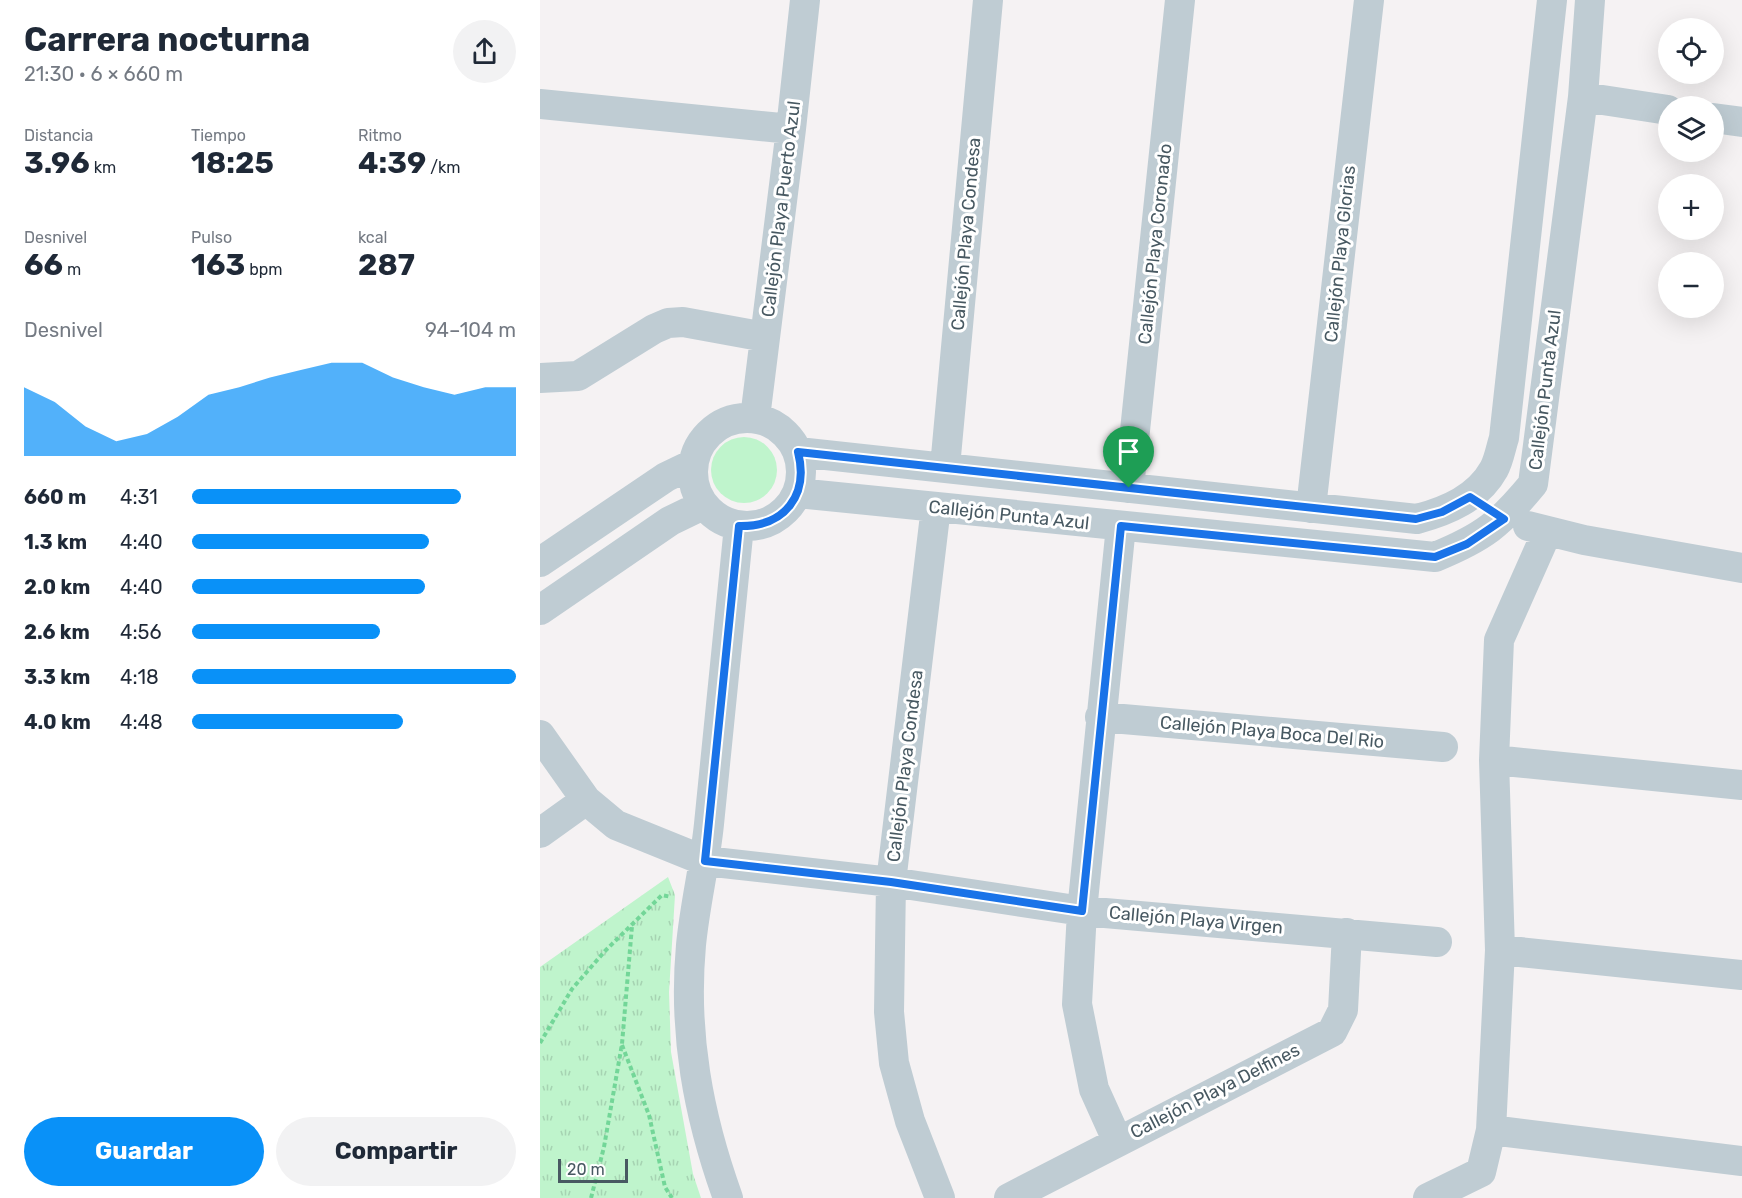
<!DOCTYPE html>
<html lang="es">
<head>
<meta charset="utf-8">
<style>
	body { margin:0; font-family:Rubik,sans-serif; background:#f2f2f3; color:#1f2937; height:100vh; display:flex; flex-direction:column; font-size:22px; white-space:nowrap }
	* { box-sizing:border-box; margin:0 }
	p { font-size:20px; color:#747a83 }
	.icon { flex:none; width:33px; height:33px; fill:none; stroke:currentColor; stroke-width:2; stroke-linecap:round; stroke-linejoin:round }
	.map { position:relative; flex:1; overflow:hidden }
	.details { display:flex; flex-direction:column; background:#fff; width:540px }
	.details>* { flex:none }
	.buttons { position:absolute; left:1118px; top:18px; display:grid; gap:12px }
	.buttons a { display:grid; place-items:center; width:66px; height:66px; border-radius:50%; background:#fff; box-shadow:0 6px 24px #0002; font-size:30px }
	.scale { position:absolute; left:18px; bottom:15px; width:70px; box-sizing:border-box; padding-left:6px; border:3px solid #485962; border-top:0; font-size:16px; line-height:21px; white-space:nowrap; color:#485962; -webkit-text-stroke:4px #fff; paint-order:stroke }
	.pin { position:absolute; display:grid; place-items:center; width:51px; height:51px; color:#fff; margin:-62px -26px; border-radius:50% 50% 50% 0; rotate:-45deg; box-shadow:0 0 6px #0007 }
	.pin .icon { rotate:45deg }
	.round { display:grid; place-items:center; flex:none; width:63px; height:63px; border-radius:32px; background:#f2f2f3 }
	.overview { display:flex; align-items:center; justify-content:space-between; height:102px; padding:0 24px }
	h1 { font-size:33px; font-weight:700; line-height:45px }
	.metrics { display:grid; grid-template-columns:repeat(3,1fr); gap:9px; height:102px; padding:6px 24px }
	.metrics div { display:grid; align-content:center }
	.metrics b { font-size:30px; font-weight:700 }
	.metrics small { font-size:16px; font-weight:400 }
	.metrics p { font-size:16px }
	.chart { height:168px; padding:12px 24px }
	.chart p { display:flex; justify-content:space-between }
	.chart svg { width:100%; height:108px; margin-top:6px; fill:#0991f8; opacity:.7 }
	.button { display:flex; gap:12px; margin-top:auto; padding:12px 24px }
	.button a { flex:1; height:69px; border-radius:36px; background:#0991f8; color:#fff; font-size:24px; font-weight:700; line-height:69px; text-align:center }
	.button a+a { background:#f2f2f3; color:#1f2937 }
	ul { padding:0 24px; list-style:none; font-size:20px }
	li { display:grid; grid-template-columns:96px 72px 1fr; align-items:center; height:45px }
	li i { height:15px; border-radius:8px; background:#0991f8 }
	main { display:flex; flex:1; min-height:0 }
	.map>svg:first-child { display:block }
</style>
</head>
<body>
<main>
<section class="details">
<div class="overview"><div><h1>Carrera nocturna</h1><p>21:30 · 6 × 660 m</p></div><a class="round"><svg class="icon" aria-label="share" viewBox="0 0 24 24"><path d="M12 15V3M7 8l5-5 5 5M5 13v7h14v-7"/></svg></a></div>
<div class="metrics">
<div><p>Distancia</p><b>3.96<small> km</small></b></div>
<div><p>Tiempo</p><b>18:25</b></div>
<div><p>Ritmo</p><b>4:39<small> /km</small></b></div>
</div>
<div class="metrics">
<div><p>Desnivel</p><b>66<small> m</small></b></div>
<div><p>Pulso</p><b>163<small> bpm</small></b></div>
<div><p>kcal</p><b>287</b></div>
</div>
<div class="chart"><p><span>Desnivel</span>94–104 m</p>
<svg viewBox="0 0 160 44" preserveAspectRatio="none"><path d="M0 44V16L10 22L20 32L30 38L40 35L50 28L60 19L70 16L80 12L90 9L100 6L110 6L120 12L130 16L140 19L150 16L160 16V44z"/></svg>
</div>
<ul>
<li><b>660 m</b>4:31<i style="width:83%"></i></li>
<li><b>1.3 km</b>4:40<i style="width:73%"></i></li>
<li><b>2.0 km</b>4:40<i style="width:72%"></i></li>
<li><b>2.6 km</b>4:56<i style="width:58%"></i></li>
<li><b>3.3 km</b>4:18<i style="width:100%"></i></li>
<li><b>4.0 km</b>4:48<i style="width:65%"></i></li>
</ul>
<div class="button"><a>Guardar</a><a>Compartir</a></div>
</section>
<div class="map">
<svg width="1202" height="1198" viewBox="0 0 1202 1198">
	<defs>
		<pattern id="park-tufts" width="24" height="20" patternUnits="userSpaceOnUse" patternTransform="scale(1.5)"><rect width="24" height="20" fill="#bff4cc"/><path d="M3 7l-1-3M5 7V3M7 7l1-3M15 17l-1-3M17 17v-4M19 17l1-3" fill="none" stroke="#a6d3b2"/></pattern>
	</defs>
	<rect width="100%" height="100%" fill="#f5f2f3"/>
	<path fill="#bff4cc" d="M171 470a33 33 0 1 1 66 0a33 33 0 1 1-66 0Z"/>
	<path fill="url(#park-tufts)" d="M128,877L135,895L129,992L131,1052L153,1174L161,1198H0V967Z"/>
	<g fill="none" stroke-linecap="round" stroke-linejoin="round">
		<path stroke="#73d698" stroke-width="4" stroke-dasharray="4.5 3" stroke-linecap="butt" d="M0,1043L32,989L65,951L122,895L131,897
			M82,1045L109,1115L125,1187L132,1198
			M51,1198L64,1147L82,1044L92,926"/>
		<path stroke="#bfccd3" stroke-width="30" d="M1043,97L1128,110
			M0,104L251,129
			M1173,118L1202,122
			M0,378L38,376L114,329L128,323L143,322L225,337
			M153 472a54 54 0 1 1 108 0a54 54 0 1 1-108 0Z
			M215,418L251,129L265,0
			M258,452L877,519C907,511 938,498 954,469C959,460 961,447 964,438L1012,0
			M405,467L448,0
			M589,488L640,0
			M257,493L895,557C944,537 960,524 993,484L1043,97L1050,0
			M396,507L351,882L349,1012L354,1063L370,1121L400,1198
			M771,508L829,0
			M988,526L1044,540L1202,568
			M0,562L126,477L153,464
			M0,610L130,521L163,505
			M560,717L903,747
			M0,735L46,800L76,825L165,861L351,882L542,911L897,942
			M954,760L1202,785
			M0,833L46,800
			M960,950L1202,975
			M951,1130L1202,1161
			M577,1140L554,1089L537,1004L542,911L581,526
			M188,1198C158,1115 143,1033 151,945C155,904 165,864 169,824C179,724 189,625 199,526
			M469,1198L792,1032L803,1010L807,933
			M888,1198L941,1172L951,1130L960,950L954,760L959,640L1007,532"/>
	</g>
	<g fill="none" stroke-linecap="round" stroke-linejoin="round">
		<defs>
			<path id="route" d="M258,452L876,519L902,512L930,497L964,519L927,544L895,557L581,526L542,911L351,882L165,861L199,526C245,527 269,495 258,452Z"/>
		</defs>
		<use href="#route" stroke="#fff" stroke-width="12"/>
		<use href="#route" stroke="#1a73e8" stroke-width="8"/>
	</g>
	<g text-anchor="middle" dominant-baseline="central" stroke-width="6" stroke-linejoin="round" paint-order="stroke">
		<g font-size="18" fill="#485962" stroke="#fff">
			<text transform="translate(241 209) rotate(-83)">Callejón Playa Puerto Azul</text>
			<text transform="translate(426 234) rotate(-85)">Callejón Playa Condesa</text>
			<text transform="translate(615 244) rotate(-84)">Callejón Playa Coronado</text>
			<text transform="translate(800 254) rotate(-84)">Callejón Playa Glorias</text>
			<text transform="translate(1005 390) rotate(-83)">Callejón Punta Azul</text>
			<text transform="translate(469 515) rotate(6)">Callejón Punta Azul</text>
			<text transform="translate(732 732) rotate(5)">Callejón Playa Boca Del Rio</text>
			<text transform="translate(365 766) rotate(-83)">Callejón Playa Condesa</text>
			<text transform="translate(656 920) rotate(5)">Callejón Playa Virgen</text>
			<text transform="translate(675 1091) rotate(-27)">Callejón Playa Delfines</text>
		</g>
	</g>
</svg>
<div class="buttons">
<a><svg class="icon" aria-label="locate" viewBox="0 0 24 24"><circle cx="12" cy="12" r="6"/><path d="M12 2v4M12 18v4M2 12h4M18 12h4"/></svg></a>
<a><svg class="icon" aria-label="layers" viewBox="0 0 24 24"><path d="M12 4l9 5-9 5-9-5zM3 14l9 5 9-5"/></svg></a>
<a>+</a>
<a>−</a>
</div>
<div class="scale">20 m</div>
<div class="pin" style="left:589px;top:488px;background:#1e9e55"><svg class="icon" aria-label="arrive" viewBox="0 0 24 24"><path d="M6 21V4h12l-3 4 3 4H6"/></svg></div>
</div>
</main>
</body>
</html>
